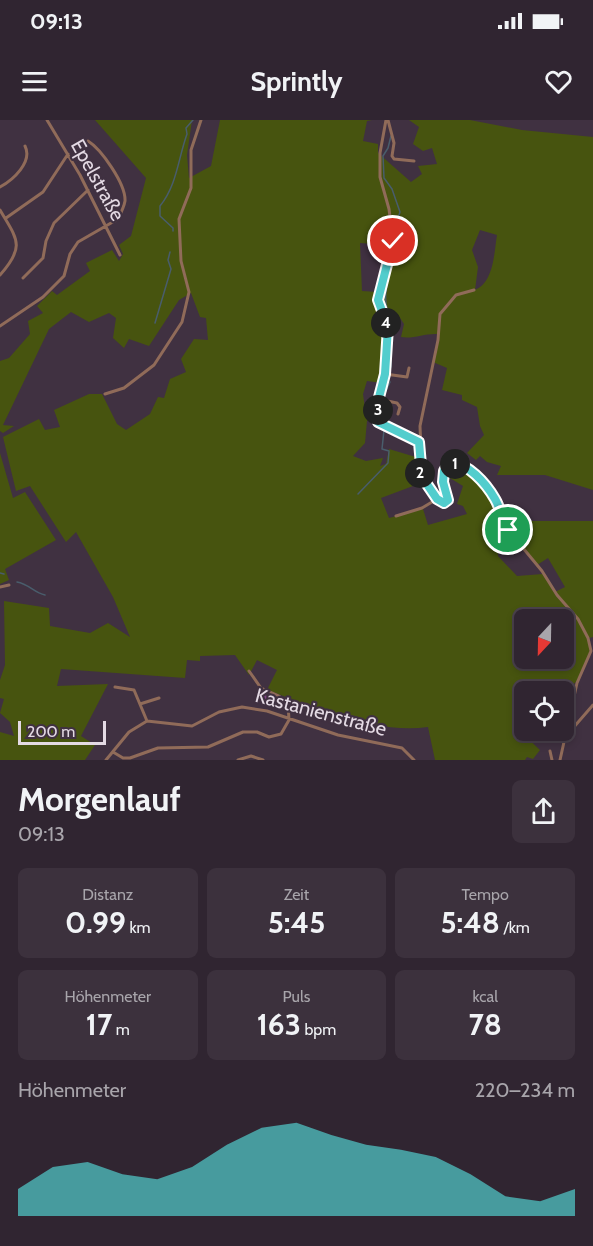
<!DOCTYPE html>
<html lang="de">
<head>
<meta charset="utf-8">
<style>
	body { margin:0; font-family:Cabin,sans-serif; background:#3c313d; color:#f1f3f6; height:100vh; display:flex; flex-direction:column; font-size:22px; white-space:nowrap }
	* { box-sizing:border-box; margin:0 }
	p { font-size:20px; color:#a8a5ab }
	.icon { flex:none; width:33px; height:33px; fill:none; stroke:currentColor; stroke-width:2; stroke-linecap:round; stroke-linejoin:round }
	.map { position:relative; height:640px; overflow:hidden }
	.panel { display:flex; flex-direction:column; background:#302531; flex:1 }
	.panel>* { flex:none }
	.needle { width:39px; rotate:202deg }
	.controls { position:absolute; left:514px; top:489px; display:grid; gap:12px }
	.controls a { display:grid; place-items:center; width:60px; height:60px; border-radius:9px; background:#302531; box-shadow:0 3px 9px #0003,0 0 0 2px #4b424d; font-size:30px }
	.scale { position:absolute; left:18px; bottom:15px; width:88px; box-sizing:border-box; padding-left:6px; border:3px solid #e4dae4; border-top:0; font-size:16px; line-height:21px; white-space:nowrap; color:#e4dae4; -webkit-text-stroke:4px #403141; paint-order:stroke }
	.pin { position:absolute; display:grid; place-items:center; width:51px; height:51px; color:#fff; margin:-26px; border:3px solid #fff; border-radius:50%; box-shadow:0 2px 6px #0007 }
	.km { position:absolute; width:30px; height:30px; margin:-15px; border-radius:50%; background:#222; color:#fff; font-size:16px; line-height:30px; text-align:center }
	.round { display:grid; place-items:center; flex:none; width:63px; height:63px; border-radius:9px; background:#3c313d }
	.summary { display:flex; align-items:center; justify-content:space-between; height:102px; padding:0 18px }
	h1 { font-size:33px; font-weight:700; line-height:45px }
	.metrics { display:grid; grid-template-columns:repeat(3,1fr); gap:9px; height:102px; padding:6px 18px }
	.metrics div { display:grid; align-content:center; border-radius:9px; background:#3c313d; text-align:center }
	.metrics b { font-size:30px; font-weight:700 }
	.metrics small { font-size:16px; font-weight:400 }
	.metrics p { font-size:16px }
	.chart { height:168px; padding:12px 18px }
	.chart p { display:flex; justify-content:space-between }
	.chart svg { width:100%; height:108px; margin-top:6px; fill:#52cdcd; opacity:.7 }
	.status { display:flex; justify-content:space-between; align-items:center; height:42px; padding:0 30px; background:#302531; direction:ltr }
	.status svg { height:16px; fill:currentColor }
	header { display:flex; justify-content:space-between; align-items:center; height:78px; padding:0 18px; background:#302531; font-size:27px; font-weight:700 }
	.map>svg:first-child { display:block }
</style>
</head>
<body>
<div class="status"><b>09:13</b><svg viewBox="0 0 49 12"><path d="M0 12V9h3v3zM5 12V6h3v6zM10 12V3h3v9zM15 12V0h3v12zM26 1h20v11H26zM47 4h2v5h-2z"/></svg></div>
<header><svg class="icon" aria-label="menu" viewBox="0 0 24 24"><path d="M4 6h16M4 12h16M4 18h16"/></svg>Sprintly<svg class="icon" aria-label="heart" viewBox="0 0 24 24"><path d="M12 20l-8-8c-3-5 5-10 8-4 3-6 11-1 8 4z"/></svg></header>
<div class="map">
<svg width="593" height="640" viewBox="0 0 593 640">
	<rect width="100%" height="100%" fill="#403141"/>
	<path fill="#47540f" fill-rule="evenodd" d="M95,0H192L187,35L189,58L211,46L220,0H372L367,1L363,21L378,24V33L411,62L422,54L418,46L437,44L432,28L423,31L413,24L419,7L409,0H470L522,10L593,17V370L545,355H497L501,346L487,342L480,336L476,340L467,333L484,315L480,306L477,287L462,280V275L442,270L447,248L433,242L439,220V196L438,214C425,213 414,219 401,217L404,204L398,195L384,198C391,216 387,244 382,263L367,261L363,274L365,289L377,288L378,301H367L365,323L353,336L366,341L383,338L380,346L386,344L389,329L419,338L413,366L381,378L389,398L423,389L428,405L467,394L463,386L457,384L463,366L445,355L447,348L453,345C461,349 472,353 478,359C492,372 506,396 503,415L497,419L498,436L517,456L543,454L556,476L578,500L588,519L590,531L577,561L564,573L525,572V603L519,610L540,630L533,639L527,637L525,640H435L428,607C373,614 318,588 267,570L277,550L257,540L249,555L235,535L200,536V541L187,540L185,558L61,549L57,566L108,564L81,616L95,625L85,640H0V612L14,616L10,602L0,593L4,579L0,578V560L5,545L4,481L49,488L50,506L90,513L108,503L130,517L113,477L76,412L66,422L30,366L16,371L3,317L39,299L45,310L60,307L54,290L89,274H102L117,304L126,310L150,294L158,277L164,278L170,259L186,252L181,239L194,219L208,220L206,198L200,197L191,173L179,180L149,226L129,219L124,228L113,218L116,198L109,193L89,202L71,192L49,209L3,305L14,306L3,313L0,311V241L9,238L30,214L28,201L43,193L37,186L52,171L57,175L90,151L86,143L112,130L119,141L123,134L119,125L131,116L146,58ZM480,110L497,115C494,133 494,162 475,170L478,147L472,130ZM382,111L391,112L392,121L388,143L378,172L362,171L360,123L373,124V117H382ZM525,500H564V538H525Z
		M0,333L13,378L25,372L56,420L5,449L9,460L0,464Z
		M498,378L511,401H593V517L589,518L579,499L555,472L565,467L548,438L537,445L509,410Z"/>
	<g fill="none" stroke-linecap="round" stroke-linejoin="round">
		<path stroke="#495d6c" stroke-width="1.5" d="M391,16L388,28L383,36L384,58L392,69L400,92L397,101L404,111L400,114L401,118C394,136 376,183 392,197
			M173,111V108L160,96V86C177,65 178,39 187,14L186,8L193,0
			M155,203L171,149L168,140L170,132
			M391,222V247
			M384,275L390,262
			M384,283L387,293L385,303
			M358,374L388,343L389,331L382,329L384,310
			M0,453L4,454
			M17,462C29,464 34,473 45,475"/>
	</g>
	<path fill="#7d4384" d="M265,575L278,580L279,589L262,584L260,580Z"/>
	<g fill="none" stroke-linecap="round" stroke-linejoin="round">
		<path stroke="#906b59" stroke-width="3" d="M47,0L80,55L120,135
			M386,0L380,33V57L389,89L393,121L378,180L388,210L385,254L377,285L378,302L419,322
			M388,0L394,23L392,36L394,39L414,41
			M0,67C13,60 33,42 25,26
			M0,90C17,119 26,126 0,155
			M6,98L43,72L68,34
			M23,158L43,138L46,121L54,103L88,70
			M474,170L456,175L440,194L438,220L420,306L422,357L437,379L444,383L449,378C444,366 440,355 448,344H454L479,357L496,380L508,410L542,451L557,475L578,499L588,518L591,531L577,563L560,640
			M0,206L43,177L64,156L70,134L78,122L118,99C121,93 124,87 125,81C126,64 101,29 88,21
			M385,254L407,257L409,248
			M105,274L124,268L154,245L182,202L189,172L181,141L179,99L191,68V30L201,0
			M378,279L397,283L400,287L398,294
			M396,396L422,388L437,379
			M0,467L9,465
			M115,567L134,570L147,601
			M140,584L159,578
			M567,615L593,585
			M550,631L552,640
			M113,632L123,638H130L158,628L208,627L243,612H257L269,617L281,614L289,600L288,584L279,576L261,568L249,551
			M106,640L129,612L147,601L192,606L219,592L242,587L267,591L338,615L402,628L414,640
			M238,640L251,636L263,640"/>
	</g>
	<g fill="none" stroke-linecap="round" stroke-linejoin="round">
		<defs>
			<path id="route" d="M393,121L378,180L388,207L385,254L377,285L378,302L419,322L422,357L437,379L444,383L448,380L443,362L444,351L448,344C467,340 487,365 495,379C501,389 502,401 508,410"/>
		</defs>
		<use href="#route" stroke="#fff" stroke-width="12"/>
		<use href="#route" stroke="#52cdcd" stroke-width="8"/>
	</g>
	<g text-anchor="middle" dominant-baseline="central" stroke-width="4.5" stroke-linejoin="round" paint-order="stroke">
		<g font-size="20" fill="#e4dae4" stroke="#403141">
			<text transform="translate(98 60) rotate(61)">Epelstraße</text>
			<text transform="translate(321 592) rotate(15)">Kastanienstraße</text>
		</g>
	</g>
</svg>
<div class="controls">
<a><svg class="needle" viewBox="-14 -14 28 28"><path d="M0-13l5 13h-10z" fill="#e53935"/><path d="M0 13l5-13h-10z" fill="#a8a5ab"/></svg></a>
<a><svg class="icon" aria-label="locate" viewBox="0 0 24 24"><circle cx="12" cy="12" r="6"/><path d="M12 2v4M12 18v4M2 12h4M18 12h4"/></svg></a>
</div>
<div class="scale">200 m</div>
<div class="pin" style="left:508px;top:410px;background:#1e9e55"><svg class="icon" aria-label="arrive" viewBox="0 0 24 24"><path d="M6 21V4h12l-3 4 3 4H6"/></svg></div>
<div class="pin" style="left:393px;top:121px;background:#d93025"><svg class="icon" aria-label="check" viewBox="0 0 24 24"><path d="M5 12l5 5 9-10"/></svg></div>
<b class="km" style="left:455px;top:344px">1</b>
<b class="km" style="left:420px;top:353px">2</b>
<b class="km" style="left:378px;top:290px">3</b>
<b class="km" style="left:386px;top:203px">4</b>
</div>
<section class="panel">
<div class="summary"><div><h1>Morgenlauf</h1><p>09:13</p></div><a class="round"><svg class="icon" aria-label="share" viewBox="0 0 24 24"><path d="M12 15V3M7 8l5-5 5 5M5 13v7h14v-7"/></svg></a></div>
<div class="metrics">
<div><p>Distanz</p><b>0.99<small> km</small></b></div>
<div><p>Zeit</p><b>5:45</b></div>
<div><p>Tempo</p><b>5:48<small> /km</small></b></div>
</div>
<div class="metrics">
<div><p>Höhenmeter</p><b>17<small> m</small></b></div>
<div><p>Puls</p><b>163<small> bpm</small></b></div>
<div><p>kcal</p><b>78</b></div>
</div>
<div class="chart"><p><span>Höhenmeter</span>220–234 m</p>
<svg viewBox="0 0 160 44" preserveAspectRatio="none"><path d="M0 44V33L10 24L20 22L30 27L40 29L50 24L60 15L70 8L80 6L90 11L100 15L110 17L120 20L130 27L140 36L150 38L160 33V44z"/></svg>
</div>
</section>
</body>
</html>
